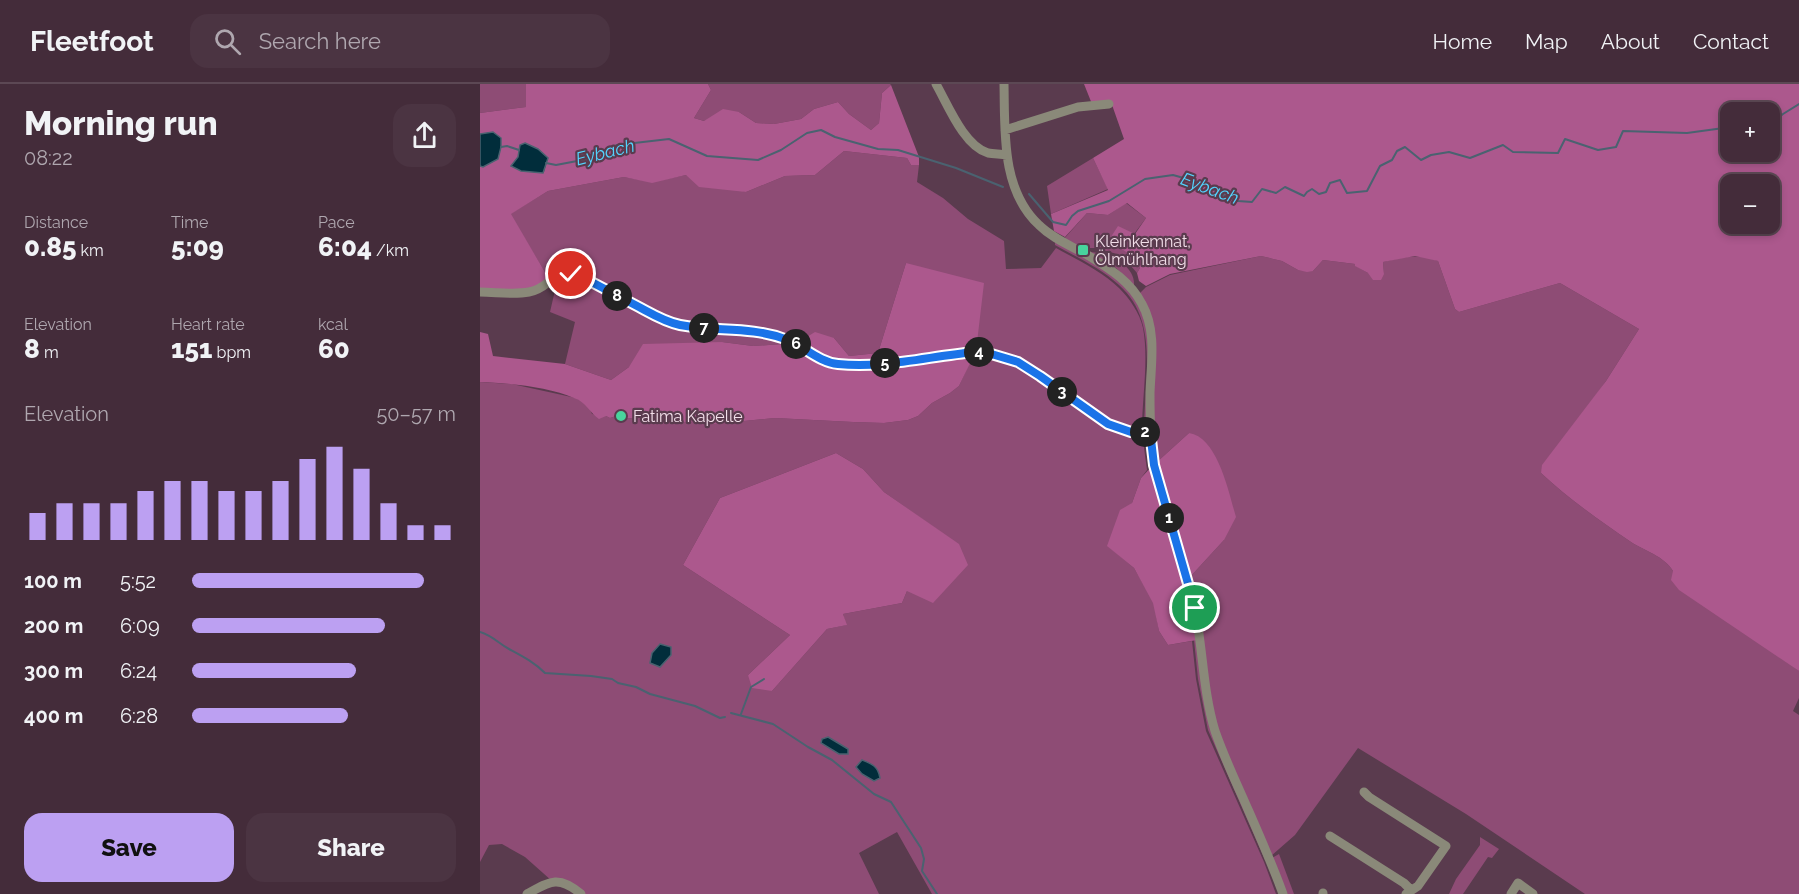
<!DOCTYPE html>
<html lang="en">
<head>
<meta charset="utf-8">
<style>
	body { margin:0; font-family:Raleway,sans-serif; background:#4b3442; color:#f1f3f6; height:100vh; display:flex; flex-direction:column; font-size:22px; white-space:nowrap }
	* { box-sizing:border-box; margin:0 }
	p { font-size:20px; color:#afa7af }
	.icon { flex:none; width:33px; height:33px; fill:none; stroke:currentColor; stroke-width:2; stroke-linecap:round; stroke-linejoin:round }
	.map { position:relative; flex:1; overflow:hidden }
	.details { display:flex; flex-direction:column; background:#442c3a; width:480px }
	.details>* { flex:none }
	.buttons { position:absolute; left:1240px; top:18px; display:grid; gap:12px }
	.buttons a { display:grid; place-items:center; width:60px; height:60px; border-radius:12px; background:#442c3a; box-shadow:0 3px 9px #0003,0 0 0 2px #5c4854; font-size:30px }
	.pin { position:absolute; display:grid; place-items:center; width:51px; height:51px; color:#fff; margin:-26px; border:3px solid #fff; border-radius:50%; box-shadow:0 2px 6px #0007 }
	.km { position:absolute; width:30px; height:30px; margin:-15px; border-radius:50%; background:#222; color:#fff; font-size:16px; line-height:30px; text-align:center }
	.round { display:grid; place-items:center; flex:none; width:63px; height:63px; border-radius:18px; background:#4b3442 }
	.summary { display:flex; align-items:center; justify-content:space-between; height:102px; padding:0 24px }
	h1 { font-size:33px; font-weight:800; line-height:45px }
	.metrics { display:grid; grid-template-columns:repeat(3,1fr); gap:9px; height:102px; padding:6px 24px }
	.metrics div { display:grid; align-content:center }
	.metrics b { font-size:26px; font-weight:800 }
	.metrics small { font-size:16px; font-weight:400 }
	.metrics p { font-size:16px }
	.chart { height:168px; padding:12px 24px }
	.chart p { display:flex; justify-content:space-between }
	.chart svg { width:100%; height:108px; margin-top:6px; stroke:#bca0f2; stroke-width:6 }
	.primary-button { display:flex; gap:12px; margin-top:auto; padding:12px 24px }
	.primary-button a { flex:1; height:69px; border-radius:18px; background:#bca0f2; color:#111; font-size:24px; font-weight:800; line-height:69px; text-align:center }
	.primary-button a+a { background:#4b3442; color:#f1f3f6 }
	ul { padding:0 24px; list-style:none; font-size:20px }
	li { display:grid; grid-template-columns:96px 72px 1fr; align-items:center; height:45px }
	li i { height:15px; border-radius:8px; background:#bca0f2 }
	header { display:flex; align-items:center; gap:36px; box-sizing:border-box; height:84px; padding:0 30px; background:#442c3a; border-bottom:2px solid #5c4854 }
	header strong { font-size:28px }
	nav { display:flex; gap:33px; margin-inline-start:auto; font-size:21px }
	.search { width:420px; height:54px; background:#4b3442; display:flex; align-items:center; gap:15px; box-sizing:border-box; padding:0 21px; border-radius:18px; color:#afa7af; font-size:22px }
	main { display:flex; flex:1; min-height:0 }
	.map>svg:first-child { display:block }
</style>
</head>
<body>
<header>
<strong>Fleetfoot</strong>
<div class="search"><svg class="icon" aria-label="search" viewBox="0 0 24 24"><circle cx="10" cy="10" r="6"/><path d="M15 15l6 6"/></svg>Search here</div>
<nav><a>Home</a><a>Map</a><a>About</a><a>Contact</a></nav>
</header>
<main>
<section class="details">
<div class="summary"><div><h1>Morning run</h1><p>08:22</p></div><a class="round"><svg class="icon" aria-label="share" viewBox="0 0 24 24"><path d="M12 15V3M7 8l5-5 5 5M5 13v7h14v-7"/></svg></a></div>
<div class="metrics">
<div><p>Distance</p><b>0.85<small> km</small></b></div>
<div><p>Time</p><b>5:09</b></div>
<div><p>Pace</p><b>6:04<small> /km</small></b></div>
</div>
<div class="metrics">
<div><p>Elevation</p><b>8<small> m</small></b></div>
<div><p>Heart rate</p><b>151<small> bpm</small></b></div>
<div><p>kcal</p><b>60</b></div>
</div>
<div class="chart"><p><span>Elevation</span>50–57 m</p>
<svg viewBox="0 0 160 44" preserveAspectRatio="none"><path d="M5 44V33M15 44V29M25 44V29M35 44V29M45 44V24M55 44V20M65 44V20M75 44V24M85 44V24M95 44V20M105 44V11M115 44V6M125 44V15M135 44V29M145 44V38M155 44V38"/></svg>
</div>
<ul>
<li><b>100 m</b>5:52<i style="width:88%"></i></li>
<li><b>200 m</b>6:09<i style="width:73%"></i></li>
<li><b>300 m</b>6:24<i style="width:62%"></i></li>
<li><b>400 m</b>6:28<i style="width:59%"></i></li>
</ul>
<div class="primary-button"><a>Save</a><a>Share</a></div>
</section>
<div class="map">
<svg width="1319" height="810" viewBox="0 0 1319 810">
	<rect width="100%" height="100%" fill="#5a3b4e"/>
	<path fill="#8e4c75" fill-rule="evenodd" d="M0,0H46V23L0,29Z
		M228,0H410L411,1L402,9L399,39L391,46L369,30L358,18L334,25L321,35L294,40L276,39L259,28L224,37L214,34L231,6Z
		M364,67L427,74L431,81H439L437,98L463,114L488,135L524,157L526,185L561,184L576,164C596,175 623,188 639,204C649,214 660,229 663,244C669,275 662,314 662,346L641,343L561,290L496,267L426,179L398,269L369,272L354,254L317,259L273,262L242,258L149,283L131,296L85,280L95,238L70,228L76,202L69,195L30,130L68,107L144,93L172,98L206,91L266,108L305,92L335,91Z
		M613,74L628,105L571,130L567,102Z
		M646,119L666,134L654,150L652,172L660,184L657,189L645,175L637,170L616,164H600L583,156L607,129L628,131Z
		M575,157L631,190L654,211L668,243V346L664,347C664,298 680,237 639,201C621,184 596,173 575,161Z
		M608,168C626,168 656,180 654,202L636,184Z
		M781,172L802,177L818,186L833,187L843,176L875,180L876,182L888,189L904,190L903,178C922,173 939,169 958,177L975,225L979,228L1080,199L1159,245L1126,297L1061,389C1089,415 1120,437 1151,458C1165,467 1184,472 1193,487L1319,587V614L1313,627L1319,631V810H1105L986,730L878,664L815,751L791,772L737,646L710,493L744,456L709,349L677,378L672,346L675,257L659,210L666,203L690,191Z
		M494,269L538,279L627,341L662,349L667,386L661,394L652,419L628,462L654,484L674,519L679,547L688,561L712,557L716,595L726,647L784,778L796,810H452L417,748L379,769L399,810H102L72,797L45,773L22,760L9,761L0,778V298L32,300L96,314L109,323L112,330L126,332L130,334L136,332L139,327L143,328L147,334L234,340L295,334L373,338L404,339L428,336L438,332L452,319L470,309L479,302ZM356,369L383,385L404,408L479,461L427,507L422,519L363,530L366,541L347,545L292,607L268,591L310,551L203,481L240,414Z
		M714,556H717L727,622L787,775L785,776L728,646L718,595Z
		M1000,753L1019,765L1012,774L1008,773L983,810H969L976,795L1000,761Z
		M799,770L814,810H806L792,774Z"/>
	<path fill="#ac588d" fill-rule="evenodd" d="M46,0H228L231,6L214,34L224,37L243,25L259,28L276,39L294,40L321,35L334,25L358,18L369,30L391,46L399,39L402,9L411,1L439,73V81H431L427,74L364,67L335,91L305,92L266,108L219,103L206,91L172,99L144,93L68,107L31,130L69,195L52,206H0V29L46,23ZM58,65L68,74L64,88L32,82L38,73Z
		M604,0H1319V587L1199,506L1191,496L1193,487C1184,472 1165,467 1151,458C1120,437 1089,415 1061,389L1062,381L1126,297L1159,245L1080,199L979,228L975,225L958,177L935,172L903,178L904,190L901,196H893L888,189L875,182V180L843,176L833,187L827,188L818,186L802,177L781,172L690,190L666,202L659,197L657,189L660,184L652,172L629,156L638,142L655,150L666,134L647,119L628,131L607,129L585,153L574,147L571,130L628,106L613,74L644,55L631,18L612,20ZM1251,28H1290V68H1251ZM1251,100H1290V140H1251Z
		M426,179L504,199L496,267L479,302L470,309L452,319L438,332L428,336L404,339L373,338L295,334L234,340L147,334L143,328L139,327L136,332L130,334L126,332L119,335C110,329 106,318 94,314C69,303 28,299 0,298V248L8,250L13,272L85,280L131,296L149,283L163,260L242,258L273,262L317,259L335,248L354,254L369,272L398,269Z
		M709,349C738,353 749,410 756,433L744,456L710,493L677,378Z
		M356,369L383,385L404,408L479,460L488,481L453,519L427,507L422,519L363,530L367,541L347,545L292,607L272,604L268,591L310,551L203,481L240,414Z
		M672,382L704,496L717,556L688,561L679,547L673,519L654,484L627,462L640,426L652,419L661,394Z"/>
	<path fill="#012d3b" stroke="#4a6270" stroke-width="1.5" d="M13,48L21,54V63L18,75L3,83L0,82V50Z
		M45,59L58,65L68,74L63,89L41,87L31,82L38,73L40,61Z
		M180,560L191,563V571L180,583L170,579L172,569Z
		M348,653L368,665V670H359L341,659L342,655Z
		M382,676C392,680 398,682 400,694L394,697L382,690L376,683Z"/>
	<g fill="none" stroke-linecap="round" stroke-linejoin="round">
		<path stroke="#4a6270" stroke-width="2" d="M1290,37L1293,38L1303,30L1319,20
			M21,63L27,62L39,66
			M66,79L76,81L113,74L137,61L189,55L227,72L278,76L301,66L327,49L341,46L355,53L398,65L418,66L476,84L523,103
			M549,110L573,138L586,141L592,132L598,127L629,117L665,95L693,91L725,100L741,110L758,117L772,118L782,105L796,109L805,103L824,112L827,108L832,105L839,110L846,108L850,99L860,96L867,109L887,107L900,82L912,76L917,67L925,63L941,76L951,71L969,68L990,74L1023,61L1033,68L1078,69L1085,55L1118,66L1136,63L1143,47L1207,49L1251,43
			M0,548C13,552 18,559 29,565C42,572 54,578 65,589L111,592L132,595L138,599L156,603L170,610L215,622L240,634L245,633
			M251,629L293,640L328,663L352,676L394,710L411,718L441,764L444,775L442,787L457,810
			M261,630L271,603L284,595"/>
		<path stroke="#8a8979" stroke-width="9" d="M456,0C468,21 484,62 508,69C514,70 521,70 527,71
			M524,0C525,47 521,106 559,141C573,155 592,162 609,172C630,185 650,197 662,220C677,247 671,280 670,309C670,333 670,358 674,382C684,430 706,477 715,526C723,565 723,608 735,647C743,670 753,692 763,714C777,746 791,777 803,810
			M525,46L598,23L629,20
			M0,208C16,208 33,211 49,208C72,204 70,183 102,193L189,238L215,243L261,245L289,250L306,255L348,278L356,280L373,281L408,279L495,268L508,269L522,273L538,278L560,292L628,340L651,348L670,347
			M884,708L889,713L966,762L938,802L926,810
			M850,752L924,799L931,806
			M843,809V810
			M47,810C70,797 79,791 101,810
			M1031,810L1038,799L1053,810"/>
	</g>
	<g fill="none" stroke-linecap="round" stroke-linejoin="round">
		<defs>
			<path id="route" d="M91,190L102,193C121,203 140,213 159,223C172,230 185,238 200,241C235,248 270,242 305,255C323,261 338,278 358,280C403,285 450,272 495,268L508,269L538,278L560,292L628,340L651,348L670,347L674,381L715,524"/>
		</defs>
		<use href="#route" stroke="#fff" stroke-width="12"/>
		<use href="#route" stroke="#1a73e8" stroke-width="8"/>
	</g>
	<g fill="#48d49d" stroke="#5a3b4e" stroke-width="2">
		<rect x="597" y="160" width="12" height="12" rx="3"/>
		<circle cx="141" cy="332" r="6"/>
	</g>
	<g text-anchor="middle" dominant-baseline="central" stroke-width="4.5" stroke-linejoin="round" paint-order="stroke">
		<g font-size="16" fill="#f3dfea" stroke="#5a3b4e" text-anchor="start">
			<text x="615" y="157">Kleinkemnat,<tspan x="615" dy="18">Ölmühlhang</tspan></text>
			<text x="153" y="332">Fatima Kapelle</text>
		</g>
		<g font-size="18" font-style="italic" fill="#53d5ff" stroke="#5a3b4e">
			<text transform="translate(125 68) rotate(-14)">Eybach</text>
			<text transform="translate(730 104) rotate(20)">Eybach</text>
		</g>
	</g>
</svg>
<div class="buttons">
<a>+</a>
<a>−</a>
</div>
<div class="pin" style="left:715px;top:524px;background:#1e9e55"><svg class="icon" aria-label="arrive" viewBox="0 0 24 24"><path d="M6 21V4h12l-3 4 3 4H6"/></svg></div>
<div class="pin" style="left:91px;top:190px;background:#d93025"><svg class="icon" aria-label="check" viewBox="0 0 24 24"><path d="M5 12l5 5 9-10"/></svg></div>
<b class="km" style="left:689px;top:434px">1</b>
<b class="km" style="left:665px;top:348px">2</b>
<b class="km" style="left:582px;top:308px">3</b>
<b class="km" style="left:499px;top:268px">4</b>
<b class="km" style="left:405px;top:279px">5</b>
<b class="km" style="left:316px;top:260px">6</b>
<b class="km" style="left:224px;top:244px">7</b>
<b class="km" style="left:137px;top:212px">8</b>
</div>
</main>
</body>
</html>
